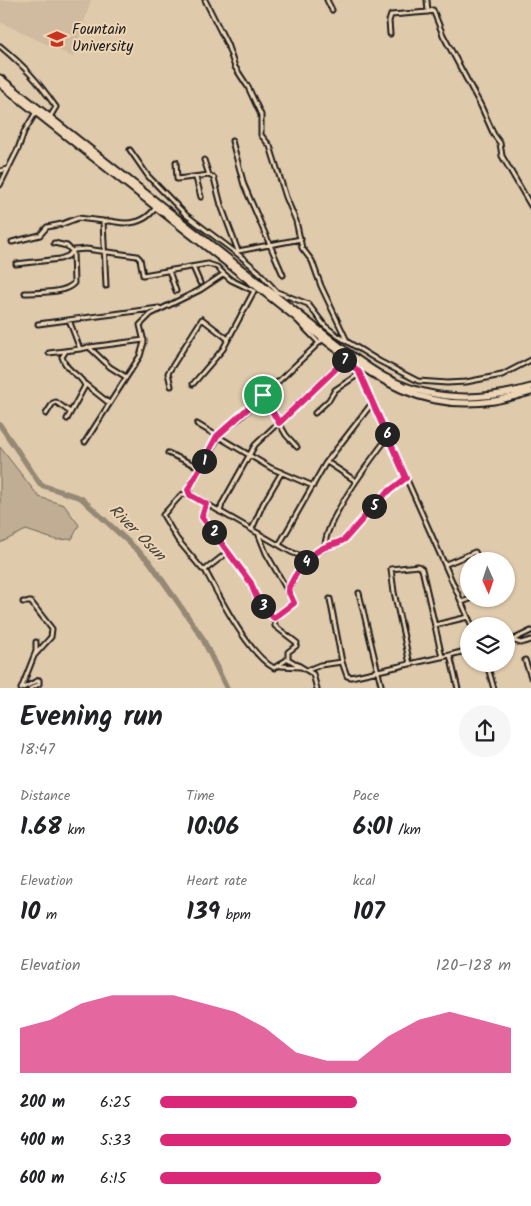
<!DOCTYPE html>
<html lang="en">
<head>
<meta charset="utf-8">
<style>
	body { margin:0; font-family:Kalam,sans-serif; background:#f6f6f6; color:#202124; height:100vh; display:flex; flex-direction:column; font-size:19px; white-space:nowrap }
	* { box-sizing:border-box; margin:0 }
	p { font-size:16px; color:#757577 }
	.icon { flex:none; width:28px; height:28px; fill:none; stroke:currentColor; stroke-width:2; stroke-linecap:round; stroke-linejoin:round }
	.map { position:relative; height:688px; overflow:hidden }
	.sheet { display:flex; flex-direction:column; background:#fff; flex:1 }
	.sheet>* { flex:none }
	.needle { width:32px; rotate:177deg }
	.tools { position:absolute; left:460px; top:552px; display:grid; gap:10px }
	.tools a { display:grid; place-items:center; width:55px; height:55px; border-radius:50%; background:#fff; box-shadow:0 1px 4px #0004; font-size:25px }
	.pin { position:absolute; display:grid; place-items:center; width:42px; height:42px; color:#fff; margin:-21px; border:2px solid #fff; border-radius:50%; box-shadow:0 1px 5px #0007 }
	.km { position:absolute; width:25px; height:25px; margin:-12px; border-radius:50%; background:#222; color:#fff; font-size:14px; line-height:25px; text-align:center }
	.round { display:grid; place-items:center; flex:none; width:52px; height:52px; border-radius:26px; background:#f6f6f6 }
	.headline { display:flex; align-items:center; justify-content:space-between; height:85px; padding:0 20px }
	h1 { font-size:28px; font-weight:700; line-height:38px }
	.metrics { display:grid; grid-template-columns:repeat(3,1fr); gap:8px; height:85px; padding:5px 20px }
	.metrics div { display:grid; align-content:center }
	.metrics b { font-size:25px; font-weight:700 }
	.metrics small { font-size:14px; font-weight:400 }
	.metrics p { font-size:14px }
	.chart { height:140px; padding:10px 20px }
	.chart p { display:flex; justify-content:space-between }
	.chart svg { width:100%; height:90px; margin-top:5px; fill:#db2777; opacity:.7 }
	ul { padding:0 20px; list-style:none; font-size:16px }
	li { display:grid; grid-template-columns:80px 60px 1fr; align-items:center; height:38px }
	li i { height:12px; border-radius:6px; background:#db2777 }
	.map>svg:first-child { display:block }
</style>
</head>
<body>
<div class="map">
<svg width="531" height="689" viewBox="0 0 531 689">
	<rect width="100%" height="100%" fill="#e0caac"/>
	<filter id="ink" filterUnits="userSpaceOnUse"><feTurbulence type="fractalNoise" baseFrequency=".02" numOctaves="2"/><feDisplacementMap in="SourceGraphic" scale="10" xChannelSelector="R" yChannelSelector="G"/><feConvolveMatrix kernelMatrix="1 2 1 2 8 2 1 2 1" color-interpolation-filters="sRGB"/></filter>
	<g filter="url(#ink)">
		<path fill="#d0bba0" d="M0,0H91L73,57L0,22Z"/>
		<path fill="#c0ad94" stroke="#6e6458" d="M0,447L39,497L64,505L79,525L72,539L56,540L26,530L0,543Z"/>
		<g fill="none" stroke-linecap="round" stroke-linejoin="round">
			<path stroke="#958874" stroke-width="5.5" d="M0,425L41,485L81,498L149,561L202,637L227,689"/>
			<defs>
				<path id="minor" d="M205,0L227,44L235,67L248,87L261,115V135L270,146L286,197L296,221L302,248L312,261L321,286L347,341
					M327,0L332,10
					M427,0L428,12L433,10L443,35L481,106L494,135L500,143L502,156L531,206
					M390,34L389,21L391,15L428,12
					M0,46C25,67 37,80 56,107L50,117
					M232,141L244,185L283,275
					M130,150L148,176L186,215L239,255L259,272L277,292L308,304L325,326L338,336L379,361L418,381L447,383L466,382L502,375L531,360
					M204,160L209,175
					M176,162L177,179L209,175L214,178L221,205L238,251
					M0,171L7,169
					M196,178L201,197
					M0,185L18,149L24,132L36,112
					M104,222C108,220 111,221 116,222C132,225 146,222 156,207
					M12,242L40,235L47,227L62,224L78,218L103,221L106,286
					M238,251L301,239
					M16,264L60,259L68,256L74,250L86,249L137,256L140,259L143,275L208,264L217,267L224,274
					M193,267L200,283
					M169,271L176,291
					M25,293C38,292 65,294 74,283L73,252L67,246L54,243
					M69,320L80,349L90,347
					M297,320L319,343
					M38,324L159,308
					M66,351L62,357C67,373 82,375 85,386L67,419
					M49,353L80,349
					M345,359L359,372L472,626
					M126,377L110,367L91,349L90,347L144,340
					M85,384L109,403
					M193,384L223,349L254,291
					M171,386L168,373L202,319L228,339
					M263,395L286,435L297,447
					M315,413L329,400L335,390L359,374
					M46,414L53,403L56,402L70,412
					M197,424L271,468L313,486
					M85,442L140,356L144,342L140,325L151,314L200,290L224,274L231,280L254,291
					M168,453L201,468
					M327,462L356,481
					M189,493L181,495L163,515L177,539L202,569L205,570L228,552
					M206,504L201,517L251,583L254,594L265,611L274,618L275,626L297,643L296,646L288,652V659
					M220,512L222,504L255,445L346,358
					M252,529L263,504L282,472
					M258,533L266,553L294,602L274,618
					M279,545L325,464L373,402
					M325,547C324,522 372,458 388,437
					M309,559L291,552L191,495L188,490L222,431L240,418L323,339
					M446,564L475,552L480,561
					M205,570C219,596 248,654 274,668L288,659
					M288,590L296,576L315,553L345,539L384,495L406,478
					M359,593L382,689
					M330,599L342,662L347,676L351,677L450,655
					M23,602H31L52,629L51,637L34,656
					M462,602L470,599
					M435,625L468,617
					M511,640L521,643L531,640
					M506,643L531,631
					M288,659L313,674L317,689
					M525,660L531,677
					M410,664L394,592L391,569L418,566L422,569L442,657
					M487,664L494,689
					M281,666L300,667
					M308,670L320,665L342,662
					M21,689L36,651V642
					M21,689L39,680V684L30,689
					M458,689L450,655L469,650"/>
				<path id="trunk" d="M0,78L347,352C361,361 374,372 389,379C435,402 483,401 531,387
					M0,84L323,339C377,380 422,412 494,401C506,399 519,395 531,392"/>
			</defs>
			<use href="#minor" stroke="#1c1c1c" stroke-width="7"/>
			<use href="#trunk" stroke="#1c1c1c" stroke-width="9"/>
			<use href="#minor" stroke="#edd5b5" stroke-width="3"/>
			<use href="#trunk" stroke="#edd5b5" stroke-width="5"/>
		</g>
	</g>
	<g fill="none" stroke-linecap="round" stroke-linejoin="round" filter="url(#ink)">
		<defs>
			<path id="route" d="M346,359L359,372L406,478L384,495L345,539C338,544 331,544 323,548C308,555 294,575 288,590L294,603L274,618C263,609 255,597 251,583L202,517L206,504L190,495L188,490L217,436L263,395L279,423Z"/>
		</defs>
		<use href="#route" stroke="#fff" stroke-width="10"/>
		<use href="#route" stroke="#db2777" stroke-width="6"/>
	</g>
	<defs>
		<symbol id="university-bare" viewBox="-9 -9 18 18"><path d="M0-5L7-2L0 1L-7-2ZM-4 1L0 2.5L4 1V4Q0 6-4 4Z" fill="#c8321e" stroke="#edd5b5" stroke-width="2.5" paint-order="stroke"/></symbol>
	</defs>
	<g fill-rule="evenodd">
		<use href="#university-bare" x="43" y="25" width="28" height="28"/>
	</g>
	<g text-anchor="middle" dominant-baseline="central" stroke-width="4" stroke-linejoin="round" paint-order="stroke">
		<g font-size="15" fill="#1c1c1c" stroke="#edd5b5" text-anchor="start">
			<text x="72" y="30">Fountain<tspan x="72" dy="17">University</tspan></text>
		</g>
		<g font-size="16" font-style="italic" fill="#46423b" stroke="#edd5b5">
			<text transform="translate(137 533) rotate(45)">River Osun</text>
		</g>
	</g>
</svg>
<div class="tools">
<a><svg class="needle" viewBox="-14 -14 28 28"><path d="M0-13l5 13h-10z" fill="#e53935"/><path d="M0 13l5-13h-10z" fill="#757577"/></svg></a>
<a><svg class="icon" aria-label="layers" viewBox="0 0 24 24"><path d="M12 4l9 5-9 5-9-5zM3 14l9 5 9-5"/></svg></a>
</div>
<div class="pin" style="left:263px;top:395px;background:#1e9e55"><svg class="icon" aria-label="arrive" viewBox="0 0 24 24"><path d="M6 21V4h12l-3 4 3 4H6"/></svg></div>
<b class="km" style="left:204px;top:461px">1</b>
<b class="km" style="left:214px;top:532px">2</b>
<b class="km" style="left:263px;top:606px">3</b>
<b class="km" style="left:306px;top:562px">4</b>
<b class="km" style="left:374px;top:506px">5</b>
<b class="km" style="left:387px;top:434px">6</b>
<b class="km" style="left:344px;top:360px">7</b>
</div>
<section class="sheet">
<div class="headline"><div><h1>Evening run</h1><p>18:47</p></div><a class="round"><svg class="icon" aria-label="share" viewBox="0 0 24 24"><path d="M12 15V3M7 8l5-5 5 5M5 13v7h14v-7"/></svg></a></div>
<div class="metrics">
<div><p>Distance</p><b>1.68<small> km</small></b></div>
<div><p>Time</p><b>10:06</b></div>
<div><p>Pace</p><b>6:01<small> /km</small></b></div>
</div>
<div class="metrics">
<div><p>Elevation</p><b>10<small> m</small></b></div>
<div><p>Heart rate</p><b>139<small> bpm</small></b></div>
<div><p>kcal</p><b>107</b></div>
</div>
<div class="chart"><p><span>Elevation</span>120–128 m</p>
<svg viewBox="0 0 160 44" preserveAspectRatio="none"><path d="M0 44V22L10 18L20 10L30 6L40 6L50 6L60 10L70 14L80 22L90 34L100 38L110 38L120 26L130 18L140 14L150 18L160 22V44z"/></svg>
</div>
<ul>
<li><b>200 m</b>6:25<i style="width:56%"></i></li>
<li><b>400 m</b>5:33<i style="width:100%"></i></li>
<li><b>600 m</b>6:15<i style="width:63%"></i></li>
</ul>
</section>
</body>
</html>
